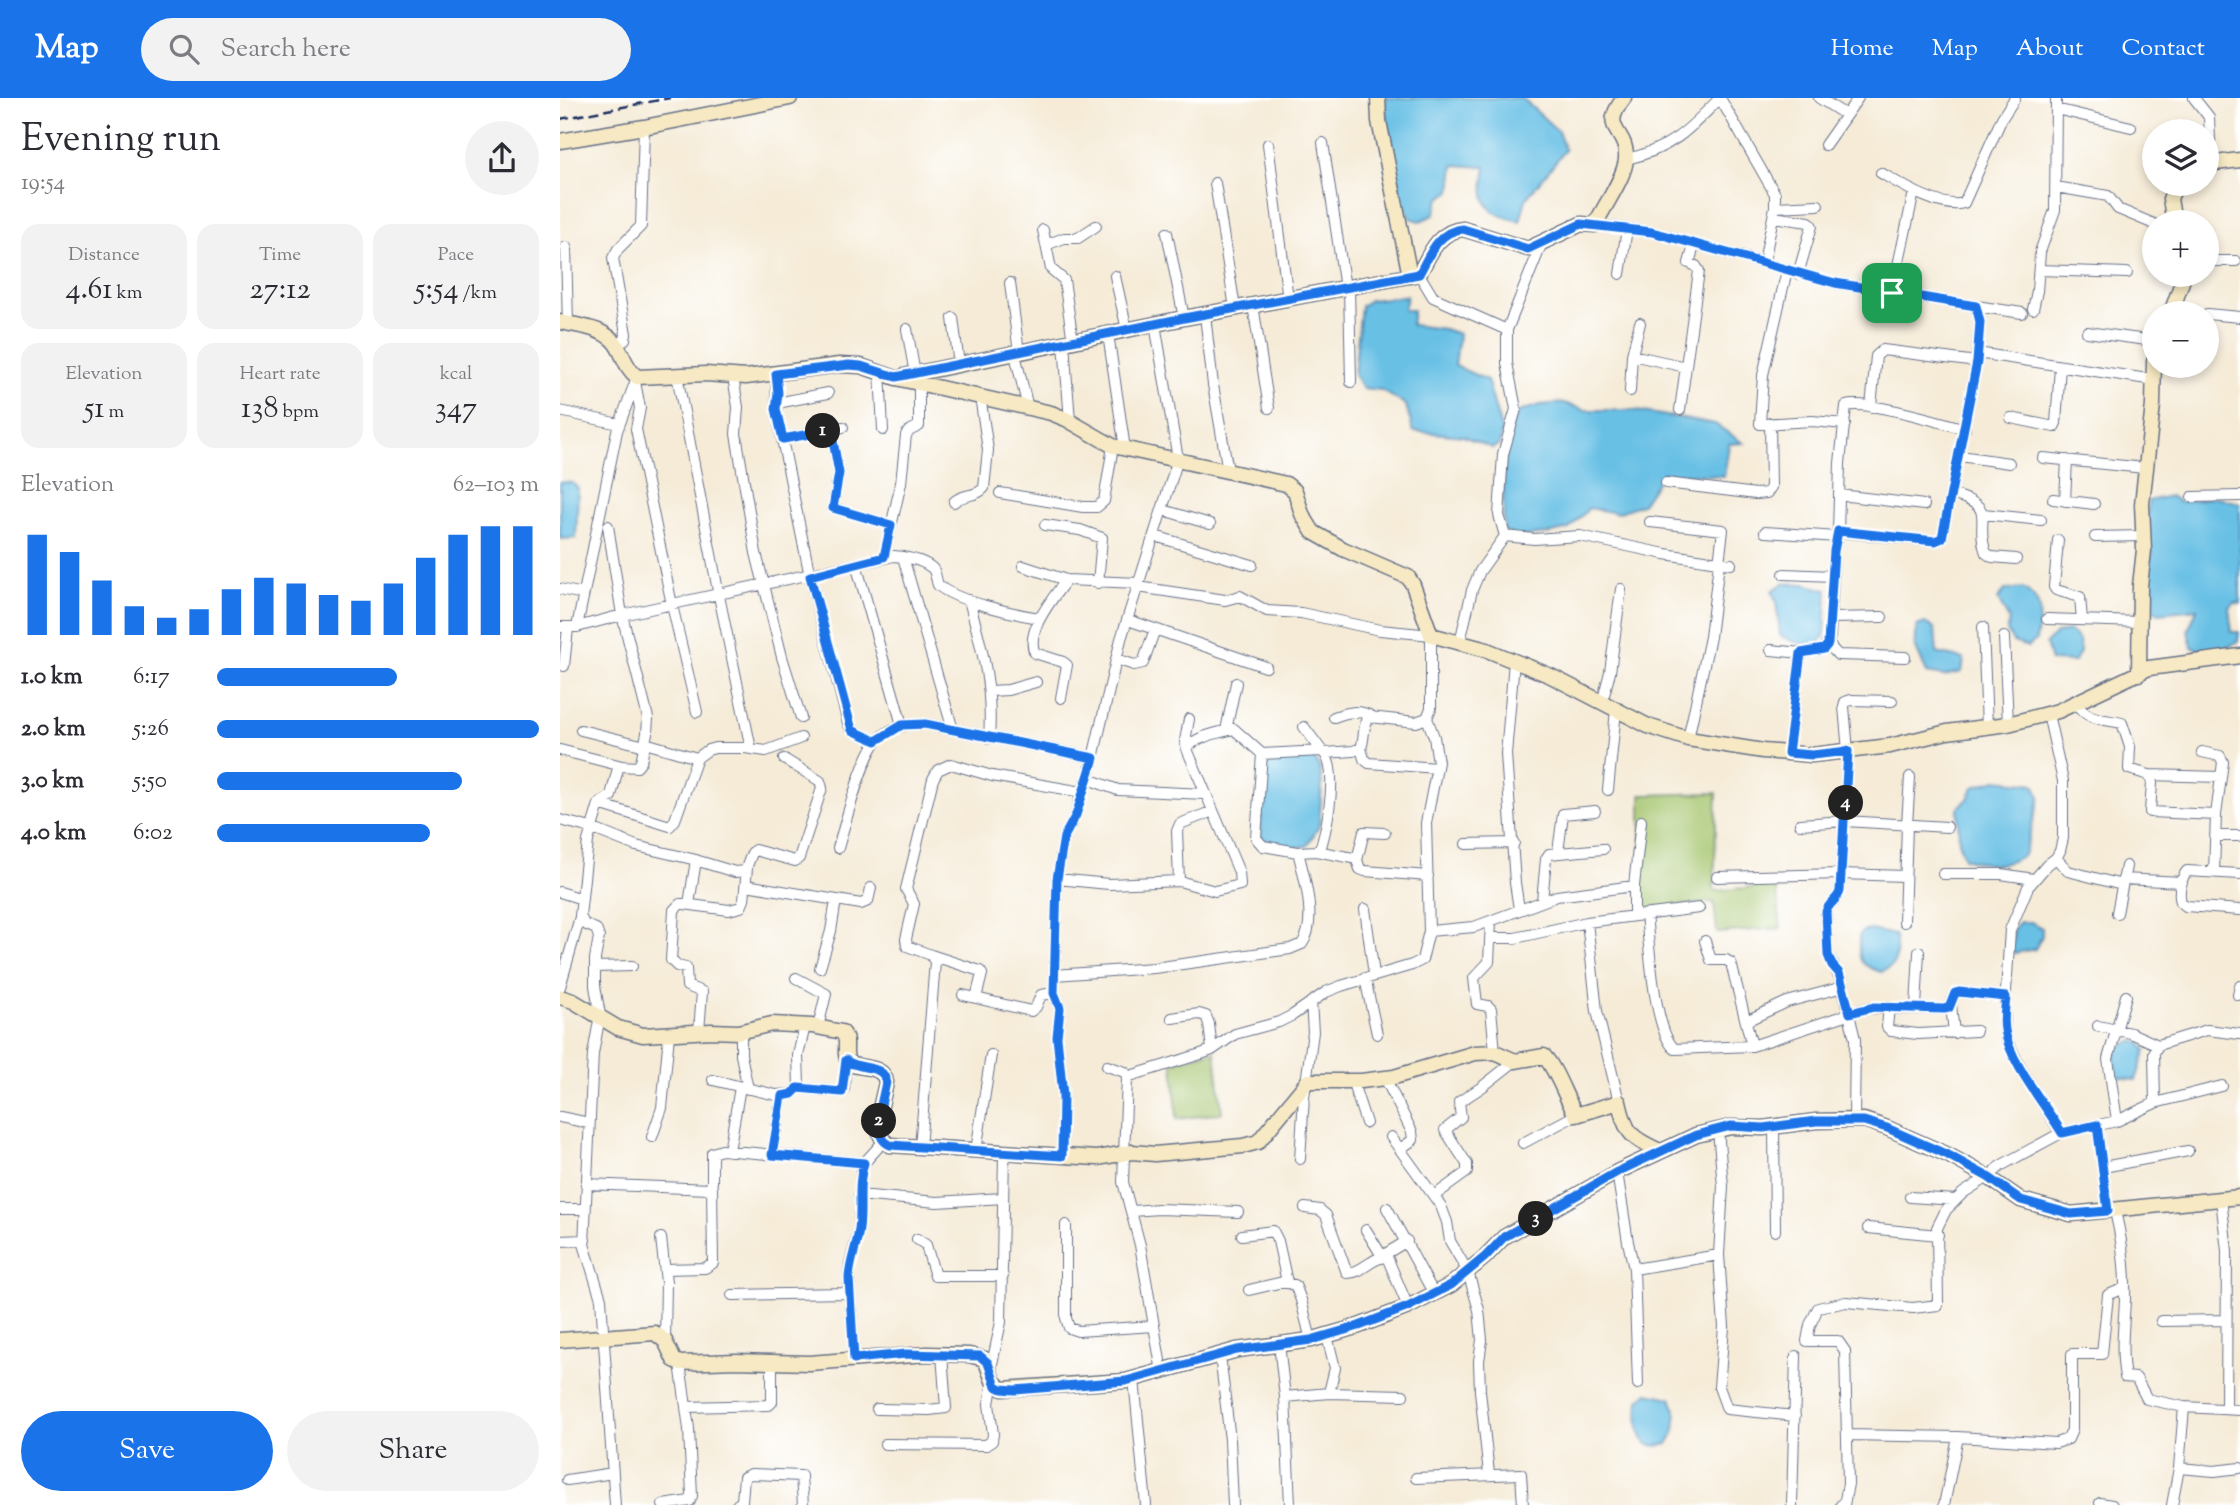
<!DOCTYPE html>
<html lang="en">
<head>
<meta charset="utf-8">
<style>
	body { margin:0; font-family:"Sorts Mill Goudy",serif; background:#f2f2f3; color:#2b2b33; height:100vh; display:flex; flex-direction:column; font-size:26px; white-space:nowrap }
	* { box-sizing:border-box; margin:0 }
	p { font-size:23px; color:#7c7c81 }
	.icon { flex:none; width:38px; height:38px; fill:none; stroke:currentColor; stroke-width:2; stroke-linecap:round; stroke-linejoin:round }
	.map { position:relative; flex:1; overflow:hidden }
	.side { display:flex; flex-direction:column; background:#fff; width:560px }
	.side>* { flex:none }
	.controls { position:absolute; left:1582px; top:21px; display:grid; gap:14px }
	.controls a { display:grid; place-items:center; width:77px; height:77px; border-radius:50%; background:#fff; box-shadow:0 4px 10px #0003; font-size:35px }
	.pin { position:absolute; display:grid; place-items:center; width:60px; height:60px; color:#fff; margin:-30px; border-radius:14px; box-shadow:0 4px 10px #0006 }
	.km { position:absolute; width:35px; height:35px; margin:-18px; border-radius:50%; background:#222; color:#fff; font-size:19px; line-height:35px; text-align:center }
	.round { display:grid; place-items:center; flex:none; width:74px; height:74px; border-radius:37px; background:#f2f2f3 }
	.overview { display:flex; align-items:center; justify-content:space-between; height:119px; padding:0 21px }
	h1 { font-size:38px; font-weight:600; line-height:52px }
	.figures { display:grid; grid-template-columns:repeat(3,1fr); gap:10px; height:119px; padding:7px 21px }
	.figures div { display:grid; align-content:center; border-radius:18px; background:#f2f2f3; text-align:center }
	.figures b { font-size:30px; font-weight:600 }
	.figures small { font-size:19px; font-weight:400 }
	.figures p { font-size:19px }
	.chart { height:196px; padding:14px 21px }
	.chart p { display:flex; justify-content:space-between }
	.chart svg { width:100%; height:126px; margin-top:7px; stroke:#1a73e8; stroke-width:6 }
	.button { display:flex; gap:14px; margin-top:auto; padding:14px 21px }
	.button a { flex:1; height:80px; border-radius:42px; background:#1a73e8; color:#fff; font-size:28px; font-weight:600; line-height:80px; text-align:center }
	.button a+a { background:#f2f2f3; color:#2b2b33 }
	ul { padding:0 21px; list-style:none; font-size:23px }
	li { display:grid; grid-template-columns:112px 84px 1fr; align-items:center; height:52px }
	li i { height:18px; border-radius:9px; background:#1a73e8 }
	header { display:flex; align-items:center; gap:42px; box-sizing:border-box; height:98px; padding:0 35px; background:#1a73e8; color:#fff }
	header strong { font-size:33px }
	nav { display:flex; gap:38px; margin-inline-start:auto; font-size:24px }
	.search { width:490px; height:63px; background:#f2f2f3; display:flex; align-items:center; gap:18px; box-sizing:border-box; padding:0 24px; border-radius:38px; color:#7c7c81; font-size:26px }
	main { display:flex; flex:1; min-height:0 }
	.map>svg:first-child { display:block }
</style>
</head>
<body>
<header>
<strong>Map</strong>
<div class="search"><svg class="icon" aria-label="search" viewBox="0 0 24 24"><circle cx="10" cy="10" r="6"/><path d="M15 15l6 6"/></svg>Search here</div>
<nav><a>Home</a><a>Map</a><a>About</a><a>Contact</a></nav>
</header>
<main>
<section class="side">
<div class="overview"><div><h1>Evening run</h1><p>19:54</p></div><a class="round"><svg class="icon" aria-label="share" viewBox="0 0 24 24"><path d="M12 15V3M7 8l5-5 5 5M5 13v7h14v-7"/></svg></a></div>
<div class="figures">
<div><p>Distance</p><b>4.61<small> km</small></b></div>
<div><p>Time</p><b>27:12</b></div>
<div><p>Pace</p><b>5:54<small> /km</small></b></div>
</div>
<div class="figures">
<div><p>Elevation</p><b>51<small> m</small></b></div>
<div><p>Heart rate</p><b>138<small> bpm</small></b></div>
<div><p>kcal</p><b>347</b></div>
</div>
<div class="chart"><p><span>Elevation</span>62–103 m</p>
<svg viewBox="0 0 160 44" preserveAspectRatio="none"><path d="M5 44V9M15 44V15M25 44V25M35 44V34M45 44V38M55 44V35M65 44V28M75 44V24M85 44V26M95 44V30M105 44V32M115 44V26M125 44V17M135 44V9M145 44V6M155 44V6"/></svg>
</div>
<ul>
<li><b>1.0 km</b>6:17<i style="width:56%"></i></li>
<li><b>2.0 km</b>5:26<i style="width:100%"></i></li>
<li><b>3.0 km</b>5:50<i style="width:76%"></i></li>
<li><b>4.0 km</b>6:02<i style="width:66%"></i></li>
</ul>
<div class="button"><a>Save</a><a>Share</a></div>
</section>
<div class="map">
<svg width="1680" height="1407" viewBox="0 0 1680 1407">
	<rect width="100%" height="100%" fill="#fff"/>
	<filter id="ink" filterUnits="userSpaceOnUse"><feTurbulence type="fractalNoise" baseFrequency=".0143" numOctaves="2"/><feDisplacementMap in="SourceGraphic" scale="14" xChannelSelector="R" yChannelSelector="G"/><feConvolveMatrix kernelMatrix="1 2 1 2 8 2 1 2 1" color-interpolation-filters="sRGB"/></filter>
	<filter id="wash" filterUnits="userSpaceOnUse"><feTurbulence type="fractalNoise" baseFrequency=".00686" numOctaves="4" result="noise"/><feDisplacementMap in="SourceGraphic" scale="28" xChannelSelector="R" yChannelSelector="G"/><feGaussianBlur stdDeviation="1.57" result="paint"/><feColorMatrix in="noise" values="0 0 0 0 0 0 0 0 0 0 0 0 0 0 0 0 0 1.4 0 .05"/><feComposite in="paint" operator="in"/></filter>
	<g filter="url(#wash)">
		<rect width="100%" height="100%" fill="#f5ebd7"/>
		<path fill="#a5c56d" stroke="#607a66" stroke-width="2" d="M1157,695L1154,793L1216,787L1221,830L1157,835L1154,804L1081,811V697Z
			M655,953L662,1015L617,1021L613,964Z"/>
		<path fill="#68c0e5" stroke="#4278a2" stroke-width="2" d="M826,0H962L998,33L1005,52L966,101L960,123C923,116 920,103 926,69L894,67L891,93L879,101L874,117L860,123L850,120L841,101L825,10Z
			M847,198L844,212H853L851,227L884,231L899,236L895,268L927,282L942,334L939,347L932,350L903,338L853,333L846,307L821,292L803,290L794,277L801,208L810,202Z
			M1004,305L1025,312H1071L1155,326L1183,345L1169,346L1164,378L1103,375L1082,406L1057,415L1029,410L1009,431L988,436L958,439L944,433C943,393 941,352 958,314L980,307Z
			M0,384L13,385L18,391L16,440L0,441Z
			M1610,398L1620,404L1656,399L1680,405V506L1675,504L1669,509L1672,534H1679L1678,543C1664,554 1648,556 1632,549L1628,533L1637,511L1599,515L1587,508L1592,490L1585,486L1592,455L1587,445L1588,403Z
			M1224,485L1244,486L1267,492L1265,536L1259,546C1244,547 1233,545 1220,537L1216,503L1212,493Z
			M1463,490C1485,503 1480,520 1476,542L1468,549L1453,544L1447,533L1449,522L1438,501L1445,492Z
			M1365,525L1375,531L1377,555L1404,561L1402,574L1384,578L1367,575L1355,548L1357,528Z
			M1510,533L1519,542L1520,554L1514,564L1491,563L1486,546L1496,535Z
			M731,657L754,660L760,670L762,687L759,728L747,748C728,751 717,750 701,739V682L711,661Z
			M1436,682L1474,686L1480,699L1464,757C1441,771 1427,767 1404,760L1399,746L1398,710L1408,701L1413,689Z
			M1460,824H1471L1482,830V838L1475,851L1455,855L1451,851L1454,830Z
			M1311,832L1335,837C1337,856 1340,866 1321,874C1297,866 1299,862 1299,838L1303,833Z
			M1573,943L1581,945L1586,952L1576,982L1556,978L1554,950Z
			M1088,1295L1111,1300C1118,1317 1118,1331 1108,1346C1074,1356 1078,1324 1079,1302Z"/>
	</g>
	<g filter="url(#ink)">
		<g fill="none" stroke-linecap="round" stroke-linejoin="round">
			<defs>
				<path id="street" d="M1160,0L1215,96V109L1204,164
					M1259,0L1286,17
					M1634,0L1649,19L1651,66
					M1496,11L1571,29
					M763,45L785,190
					M708,46L728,201
					M1265,47L1298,0
					M1066,61C1110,52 1130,31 1160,0
					M1321,75C1340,86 1381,112 1404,105L1442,20L1455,0
					M655,85L675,210
					M1496,89L1548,98L1558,111L1594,126
					M1215,109L1258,107
					M1213,119L1249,124L1252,128L1238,176
					M1035,127L1092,134L1275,185L1416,208L1420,224L1417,255L1594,282
					M483,132L491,171L504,182L513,244
					M607,135L624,220
					M486,147L504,140H518L536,128
					M6,149L8,226
					M1647,163H1676
					M1227,172L1203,277L1200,326L1252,323L1285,326
					M1479,172L1567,175
					M859,176L873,199L947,232V265L956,311L943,356L939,417L945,438L974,441L1020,438L1105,456L1171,466
					M1060,176L1067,131
					M555,178L567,232
					M450,185L459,255
					M789,189L791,284
					M1332,195L1354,94
					M693,207L709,310
					M1416,208L1462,215
					M1473,211L1477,193L1480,154L1495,112L1496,0
					M1612,213L1630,215
					M1647,216L1680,219
					M645,217L653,287L668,373
					M393,220L399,267
					M347,231L355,276
					M947,232L982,145
					M1527,234L1594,243
					M548,236L565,351
					M504,245L510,323
					M58,248L65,241L66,236L53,160L58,151L81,128L84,29
					M455,256L468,310
					M1072,257L1126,269
					M320,273L323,332
					M216,276L217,316L239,425L250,478L288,625L292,632L316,643
					M117,277L159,498L191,651
					M173,279L178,309L176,336L196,455L222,559L241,620
					M75,284L80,310L76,331L112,507L137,614
					M1070,293L1072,257L1080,225
					M217,305L268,295
					M1311,309L1316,258L1323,252L1417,264
					M1120,312L1139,173L1136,168L1129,165L1134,148
					M0,313L59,326
					M1451,320L1494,329L1496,325L1500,269
					M1405,331C1381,324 1307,302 1286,308L1280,365L1278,434L1375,443L1382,440L1417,264V255
					M271,332L279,375L273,410L331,427
					M223,341L283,329
					M1400,358L1449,365
					M1483,360L1585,370
					M1106,385L1196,396L1207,395L1211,389L1210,325
					M440,395L523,409H537L544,403L553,348
					M1391,396C1441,410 1413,420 1426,455L1432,459L1456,461
					M1280,397L1364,407
					M1632,399L1680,398
					M1493,401L1534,406
					M1505,403L1507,362
					M394,404C403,395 415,400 424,390L428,352L420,298
					M603,412L650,426
					M1423,416L1481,422
					M1090,424L1163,432L1150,539L1128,641
					M485,427L520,432L542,440L538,485
					M48,428L62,517L88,620L87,635L81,664L77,669L62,668L58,670L51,698L39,706L28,743L20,818L24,826L36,831L39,839L35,861V888L40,917L33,956L24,1146L41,1201L55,1407
					M1205,434L1277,439
					M595,438L692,467
					M1535,439L1583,438
					M1498,442L1494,489L1496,492L1520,499L1522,522
					M324,459L341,385L346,337L349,333L359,328V284
					M343,459L393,632
					M296,466L342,627
					M463,468L506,482L579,485
					M1273,478L1274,453L1278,434
					M578,489L665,502L680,498L707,513L741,515L820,532L871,537V610L867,620L856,624L810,619C802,626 805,640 801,650L793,653L765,655
					M0,491L23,496
					M409,502C422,551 433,588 429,640
					M1271,520L1322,519
					M1487,521L1579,524
					M568,522L706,569
					M0,529H17L62,517L334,458C345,459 364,462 373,471C376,475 376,482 378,487C395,503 455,516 479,520
					M17,529L57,333L76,282
					M1423,529L1427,629
					M1444,539L1448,626
					M900,544L912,492L920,473L945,438
					M1268,546L1278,557L1345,559
					M1211,552L1241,555L1264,551L1270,539L1273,478L1224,476
					M556,561L574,567L583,565L595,531
					M954,563L946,656L955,785L959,811
					M4,568L8,530
					M430,593L448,592L476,584
					M501,600L507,567L503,564L475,555C464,534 494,499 506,482
					M1042,605L1050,574L1061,491
					M1516,605C1526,622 1543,621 1562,625L1570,649L1569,671L1589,677L1592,685L1590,714L1656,717
					M1488,616L1503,683V740L1500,753L1496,760L1487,767L1468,789L1450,832L1445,909V932L1447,942L1462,973L1501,1035
					M774,619C788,614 799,611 813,619
					M744,629L762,653
					M21,632L85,648
					M666,632L676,585
					M85,645L137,660L148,652L155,650H185L206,653L241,640
					M801,650L804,661L809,665L877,670
					M627,651L625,643L629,621
					M0,652L62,668
					M1642,654L1660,658L1663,664L1656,717L1654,774
					M1228,655L1241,555
					M1589,677L1661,679
					M528,681L558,692L645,696
					M1048,692L1056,612
					M39,706L110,728L115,722L137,660
					M0,722L31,730L76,748L132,761L175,774L185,773L192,755L195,752L235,763L239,760L262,690L260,683L224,661
					M1240,726L1285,723L1387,729
					M1656,738H1680
					M906,746L954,745
					M278,750C285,726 303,655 319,641C333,628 347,626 365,626L534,660
					M756,753L793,760L797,762L800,771L805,773L868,778
					M998,754L1003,716L1035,713
					M1496,760L1508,773L1562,787
					M797,762L804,734L825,735
					M1383,776H1441L1474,781
					M1680,776L1627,773C1621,780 1618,795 1621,804L1626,808L1680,812
					M1157,779L1281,776L1345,778
					M497,781L549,786L619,783L655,793L680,787L679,774L627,651C633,639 660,634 674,631L702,656
					M1563,781L1622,784
					M619,783L617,733L620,726L653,713
					M186,787L301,806L308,803L311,790
					M1074,788V818
					M0,794L22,801
					M982,803L986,761L989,756L1043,751
					M129,806L136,762
					M805,811L814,877
					M1557,815L1566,768
					M1086,816C1089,845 1094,935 1115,951L1192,948L1307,910L1384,911L1389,910L1395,895L1399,894L1446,899
					M931,823L929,864L914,880L917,906L928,908L931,911L935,954
					M1027,824L1037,913L1059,1004
					M1344,824L1347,726L1350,679
					M869,833L914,829L997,798L1074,788L1081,723
					M930,840H955L1027,824L1139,810
					M1145,843L1151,862H1166L1171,865L1192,948
					M371,857L420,873L422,876L416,900
					M35,869L72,868
					M260,870L271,833L276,802
					M494,877L594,870L730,851L742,846C758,824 744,778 738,754L703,748L696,740L702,656L762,653C780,668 767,728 761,749L756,753L738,754
					M236,880L266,896L258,929
					M805,880L817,936
					M0,889L20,819
					M403,897L471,913L476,909L481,897L494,895
					M1678,897L1680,888
					M1391,907L1394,935
					M1329,909L1327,929L1331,933L1358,936L1416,933
					M1356,909L1359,854
					M612,920L639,916L646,918L649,926L652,952
					M1186,923L1227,904L1283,889
					M1538,928L1571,935L1598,947L1647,932L1680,936
					M139,933L142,894L127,888L126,870L117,868L111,862L114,812L120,806H124L169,812L181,809L184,802L187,770
					M181,933V957L188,991
					M547,968L565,974L567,979L563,1084L580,1147L602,1274
					M567,979L641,956L652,952L675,936L719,924L733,917L766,894L781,888L852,867L862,862L869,833L866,725L878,664L874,639L867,620
					M825,980L852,1034L853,1042L840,1051
					M153,982L216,997L232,996L239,988L238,957L245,928
					M792,982L806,1025
					M238,990L282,994L284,991L286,962
					M1595,1005L1594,955L1598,947
					M0,1019L29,1025
					M1294,1022L1295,941L1280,880L1268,857L1266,814C1268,805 1278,802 1280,793L1288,653L1284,609L1285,604L1291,602L1332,603
					M1557,1023L1548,961L1566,898
					M1537,1027L1548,1113
					M1214,1028L1215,1133
					M1158,1032L1163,1088L1159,1157L1164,1229L1159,1289L1167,1311L1235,1318
					M92,1039L102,1010L109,937
					M831,1039L881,1108L887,1124L890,1143L908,1174L919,1212L922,1242L919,1263L920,1293L929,1376
					M963,1045L1016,1017
					M360,1050L375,864L371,857L347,848L346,841L354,806L346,791L373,681L378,672L391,666L432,678L522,694L528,681L561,541L618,361L595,226
					M169,1053L180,989
					M416,1053L431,957
					M212,1057L222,998
					M502,1058L503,997L497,939L500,910L494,895L497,781L504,739L516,717L522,694
					M740,1061L744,999L753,934L751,904
					M1543,1069L1628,1053
					M1057,1074L1068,1144L1074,1171L1078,1286
					M26,1086L150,1091L152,1084V1055L162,1052L304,1065
					M299,1097L377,1104L443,1100
					M874,1098L907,1074V1066L885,1032L901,1019L899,1004L922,989L955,963
					M1350,1099L1396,1102
					M1661,1101L1667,1153L1666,1311
					M745,1110L760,1112L766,1117L787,1175C802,1176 812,1158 827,1159L848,1209
					M827,1110L874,1196
					M0,1111H25
					M572,1113L599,1111L678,1114
					M1555,1113C1562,1142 1566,1171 1565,1201C1564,1227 1560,1252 1565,1279L1576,1280L1587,1301L1624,1309L1619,1370L1654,1373L1680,1370
					M506,1127V1220L509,1230L518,1233L594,1228
					M1308,1130L1378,1137
					M806,1132L822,1158L847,1143
					M682,1137L713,1133L718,1143L727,1184
					M101,1140L106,1184L105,1243
					M357,1141L366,1147L375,1178H443
					M0,1143L25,1142
					M105,1171L145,1170L153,1165L152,1089
					M1074,1171L1159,1157
					M689,1192L723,1184L735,1187L741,1202L751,1242
					M172,1197L289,1195
					M1601,1223L1666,1222
					M767,1238L775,1270L769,1295
					M719,1246L725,1299L730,1407
					M660,1257L670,1342L673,1407
					M294,1261L289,1179L290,1166L299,1132L301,1075L304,1065L323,1044
					M430,1275L441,1224L444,1054
					M574,1281L586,1407
					M725,1299L769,1295L843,1297
					M126,1309L209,1307L212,1304V1264
					M1624,1309L1680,1312
					M317,1311L369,1312L386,1310L382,1256
					M1287,1337L1398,1339L1496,1345L1508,1341L1512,1332V1256H1542L1548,1197L1565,1190
					M325,1346L426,1347L432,1343L433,1336L429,1306L433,1283
					M856,1380L961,1376L963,1407
					M7,1382L53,1375
					M1540,1405L1552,1407
					M103,1407L130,1403L132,1398L129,1331L120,1265
					M177,1407L182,1403L184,1379L191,1376L241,1378L243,1407
					M1232,1407L1236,1258
					M1281,1407H1284L1288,1386L1285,1253L1278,1243H1247L1250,1227L1258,1210L1286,1204L1353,1210L1378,1207L1377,1130L1386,1112L1403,1095L1428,1079L1442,1067L1501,1035L1557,1023L1595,1005L1662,988
					M1384,1407L1398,1339
					M1612,1407L1619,1370"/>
				<path id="secondary" d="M818,0L819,23L850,178
					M0,43L84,29L230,0
					M1647,66L1680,62
					M1614,124L1610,101L1616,86
					M1611,215L1622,184V177
					M0,224C20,228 49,230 59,251C65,262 67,271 77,279L146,276L186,279L279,267L301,268L336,280L491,315L506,321L553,348L726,386L735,393L742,416L753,434L783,451L848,479L853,487L871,537L927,552L991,578L1088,628L1128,641L1203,653L1252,657L1330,648L1387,634L1448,626L1498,613L1589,570L1680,558
					M344,278L624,220L859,176C870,156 878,133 903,131L968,151L1021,126L1035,127C1043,110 1065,79 1066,61C1068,31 1038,33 1064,0
					M1579,576L1580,488L1584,452L1582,406L1593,307L1594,263
					M0,899L13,903L58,930L83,937L151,933L178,934L212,926L252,928L282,934C291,943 281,956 290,966C303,971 324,967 326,984C323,1003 309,1037 330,1047L537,1060L572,1054L595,1056L683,1048L698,1044L748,983H801L834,979L915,955L935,954L955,963L984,958C997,972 1005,999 1016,1017L1059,1004C1066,1036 1071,1040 1100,1053
					M0,1242L95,1235L105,1243L114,1262L120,1265L176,1263L249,1265L367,1256L409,1257L425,1261L433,1283L442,1291L566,1283L677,1252L751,1242L799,1228L848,1209L891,1187L925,1159L944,1139L1057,1074L1136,1037L1171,1029L1203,1030L1256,1023L1304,1022L1327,1030L1388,1057L1428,1079L1461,1102L1511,1116L1680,1099"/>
			</defs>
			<use href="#street" stroke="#677188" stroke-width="12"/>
			<use href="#secondary" stroke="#677188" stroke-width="17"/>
			<use href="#street" stroke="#fff" stroke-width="10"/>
			<use href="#secondary" stroke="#f6e9c3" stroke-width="14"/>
			<path stroke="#1b2f5e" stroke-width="2.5" stroke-dasharray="10 5" stroke-linecap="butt" d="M0,21L110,0"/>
		</g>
	</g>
	<g fill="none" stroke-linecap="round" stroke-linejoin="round" filter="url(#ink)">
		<defs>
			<path id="route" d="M1021,126L1092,134L1275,185L1416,208L1420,224L1417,264L1382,440L1375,443L1278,433L1274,453L1268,546L1264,551L1241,555L1228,655L1252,657L1288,653L1280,793C1278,802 1268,805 1266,814L1268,857L1272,867L1279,875L1290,915L1314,909L1384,911L1389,910L1395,895L1399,894L1446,899C1445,910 1443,922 1445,932C1449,964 1485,1006 1502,1035L1537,1027L1548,1113L1511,1116L1461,1102L1428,1079L1388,1057L1327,1030L1304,1023H1256L1203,1030L1171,1028L1136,1037L1057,1074L944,1139L925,1159L891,1187L848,1209L799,1228L751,1242L677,1252L566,1283L455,1292L442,1291L436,1288L428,1265L420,1258L346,1256L294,1261L289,1180C290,1163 297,1148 299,1131C302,1109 297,1087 304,1065L212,1057L222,998L232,996L238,990L282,994L286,962C298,973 324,965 326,984C323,1003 309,1037 330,1047L502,1058L503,997L497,939L500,910L494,895L497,781L504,739L516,717L534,660L365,626L342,627L316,643L292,632L250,478L324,459L331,427L273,410L279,375L271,332L223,341L216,311L218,295L216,276L289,267L301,268L336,279L624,220L859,176C870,156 878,133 903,131L968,151Z"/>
		</defs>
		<use href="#route" stroke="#fff" stroke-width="14"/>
		<use href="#route" stroke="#1a73e8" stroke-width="9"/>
	</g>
</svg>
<div class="controls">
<a><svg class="icon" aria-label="layers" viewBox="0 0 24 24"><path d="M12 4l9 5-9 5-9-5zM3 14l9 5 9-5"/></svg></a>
<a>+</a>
<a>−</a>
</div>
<div class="pin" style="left:1332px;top:195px;background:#1e9e55"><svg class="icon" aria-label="arrive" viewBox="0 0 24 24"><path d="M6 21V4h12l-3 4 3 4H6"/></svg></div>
<b class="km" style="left:263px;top:333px">1</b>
<b class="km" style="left:319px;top:1023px">2</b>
<b class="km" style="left:976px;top:1121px">3</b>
<b class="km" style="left:1286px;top:705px">4</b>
</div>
</main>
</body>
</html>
